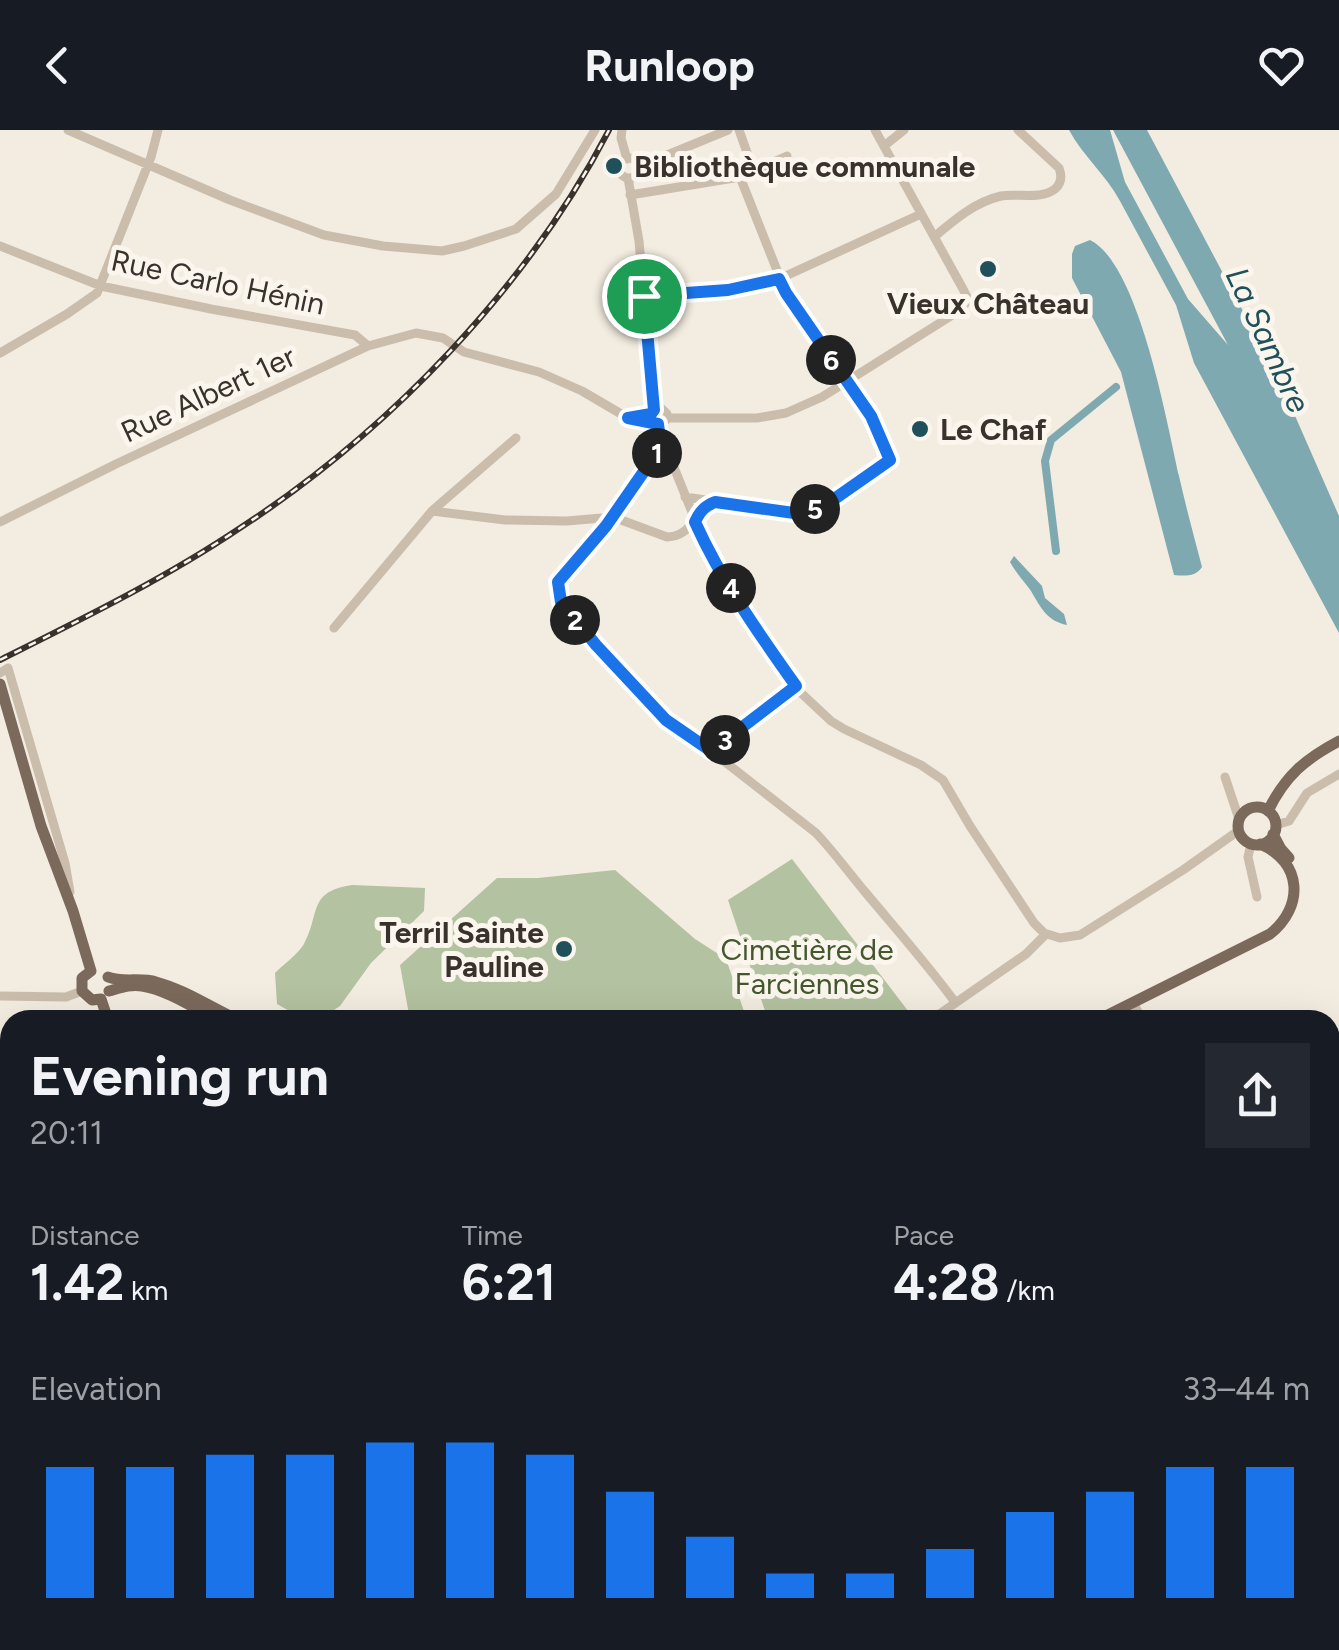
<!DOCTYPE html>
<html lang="en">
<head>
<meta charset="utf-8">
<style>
	body { margin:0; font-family:Figtree,sans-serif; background:#242831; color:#f1f3f6; height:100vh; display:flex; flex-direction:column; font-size:38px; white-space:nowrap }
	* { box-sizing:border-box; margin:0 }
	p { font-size:32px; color:#9ea1a6 }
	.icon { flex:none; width:55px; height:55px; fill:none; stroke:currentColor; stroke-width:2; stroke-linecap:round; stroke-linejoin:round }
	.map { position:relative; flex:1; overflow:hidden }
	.drawer { position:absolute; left:0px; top:880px; width:1340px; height:640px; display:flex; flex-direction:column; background:#171b24; border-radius:30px 30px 0 0; box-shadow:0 10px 40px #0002 }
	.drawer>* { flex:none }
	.pin { position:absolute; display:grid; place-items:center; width:85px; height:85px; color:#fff; margin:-42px; border:5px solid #fff; border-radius:50%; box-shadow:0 2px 10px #0007 }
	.km { position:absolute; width:50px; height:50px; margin:-25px; border-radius:50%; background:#222; color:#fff; font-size:28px; line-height:50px; text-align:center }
	.round { display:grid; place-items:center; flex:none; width:105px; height:105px; border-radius:0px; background:#242831 }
	.overview { display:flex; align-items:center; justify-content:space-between; height:170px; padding:0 30px }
	h1 { font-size:55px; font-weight:700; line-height:75px }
	.metrics { display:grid; grid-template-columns:repeat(3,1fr); gap:15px; height:170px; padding:10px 30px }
	.metrics div { display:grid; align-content:center }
	.metrics b { font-size:50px; font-weight:700 }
	.metrics small { font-size:28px; font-weight:400 }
	.metrics p { font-size:28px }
	.chart { height:280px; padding:20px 30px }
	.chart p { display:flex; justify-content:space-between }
	.chart svg { width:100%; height:180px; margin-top:10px; stroke:#1a73e8; stroke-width:6 }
	header { display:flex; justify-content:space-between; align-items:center; height:130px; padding:0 30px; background:#171b24; font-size:45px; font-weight:700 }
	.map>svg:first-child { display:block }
</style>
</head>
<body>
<header><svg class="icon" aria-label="back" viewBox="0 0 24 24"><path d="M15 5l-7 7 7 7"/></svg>Runloop<svg class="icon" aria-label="heart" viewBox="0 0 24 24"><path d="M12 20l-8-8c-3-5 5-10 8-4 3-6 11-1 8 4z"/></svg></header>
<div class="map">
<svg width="1339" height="1520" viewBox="0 0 1339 1520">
	<rect width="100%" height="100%" fill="#f3ece0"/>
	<path fill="#b3c2a0" d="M792,729L915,890H768L728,770Z
		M615,740L695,809L726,829L747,890H410L400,835L497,748H538Z
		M352,755L425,758L424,781L371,833L340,876L319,890H305L277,874L275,843C284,834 298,824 304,814C321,783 307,762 352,755Z
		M192,1510H223L230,1520H162Z
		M418,1510H468L461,1520H430Z"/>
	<path fill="#7fa9b0" d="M1069,0H1110L1125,52L1188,169L1228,215L1113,0H1147L1278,247L1339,386V503L1194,233L1176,175L1120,71C1106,45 1083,26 1069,0Z
		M1090,110C1139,134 1167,293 1179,346C1186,377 1194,407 1202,437C1196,447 1184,446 1174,445L1121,242L1072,148V124L1075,116Z
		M1014,426L1042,456L1045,468L1064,484L1067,495C1047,491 1041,478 1031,461C1024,451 1016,443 1010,432Z
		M1339,933V1032L1330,1033V946Z
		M0,1111L10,1113V1177L0,1178Z"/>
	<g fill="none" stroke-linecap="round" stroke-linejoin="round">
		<path stroke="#7fa9b0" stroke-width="8" d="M1056,421L1045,331L1051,310L1116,257"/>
		<path stroke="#cbbdac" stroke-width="9" d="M68,0L230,70L324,105L383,116L442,121L464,116L516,99L556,64L595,0
			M622,0L621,8L627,29
			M739,0L754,42
			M884,16L904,0
			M619 38a10 10 0 1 1 20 0a10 10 0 1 1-20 0Z
			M638,37L728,0
			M628,48L639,111L654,280
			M630,65L740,47L787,26
			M934,107C954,90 975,72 1001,66C1017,63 1041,70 1055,59C1062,53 1062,46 1059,38L1018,0
			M0,116L101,156L211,179L355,205L368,216
			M645,166L728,160L779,149L921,84
			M0,223L67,184L97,163L151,27L158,0
			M654,280L662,279L667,284L666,290L662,294L665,315L702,407L761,509L800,562L831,591L844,599L921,635L943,650L970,696L1034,793L1044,803L1060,808L1080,805L1183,740L1238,701
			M667,288H757L786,283L822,267L962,179L968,169L963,159L875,0
			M665,315L630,359L606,396L557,452L561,472L572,487L666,590L711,621L816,703C834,722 849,743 866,763C896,799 927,834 955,872
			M685,367L801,384L830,373L891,330L871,286L786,163L740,47
			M432,381L505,390L567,391L613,387L667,407C693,406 693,382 713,373
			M0,392L116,334L368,216L416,203L443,208L464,222L539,242L582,261L628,288L653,292
			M334,498L432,381L516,308
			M0,543L8,538L65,733L70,762
			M711,621L796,556
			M1225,647L1239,689
			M1276,695L1289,691L1307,663L1339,644
			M1251,714L1248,727L1257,767
			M0,866L66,867L82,861
			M1133,872L1142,890
			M931,890L1026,824L1046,804
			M0,1242L10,1239
			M0,1358L10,1360
			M0,1483L10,1468
			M329,1510L341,1520"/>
		<path stroke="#7b695c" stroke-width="11" d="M0,554L41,696L73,781L91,841
			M1238 696a19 19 0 1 1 38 0a19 19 0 1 1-38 0Z
			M1268,681C1285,646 1305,629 1339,611
			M1273,704L1281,719L1289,728
			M91,841L82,848V861L92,870L101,869
			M108,847C123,853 140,847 156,852C183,859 212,878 238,890
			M109,861C120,858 130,854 142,856C165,859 196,879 217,890
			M101,869L108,890
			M1098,890L1270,804C1304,777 1303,732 1260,714
			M72,1520L77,1510"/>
		<defs>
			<path id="rail" d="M0,530C82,489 164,449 240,398C388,302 527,158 609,0"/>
		</defs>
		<use href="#rail" stroke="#39312b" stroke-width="6"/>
		<use href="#rail" stroke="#faf5ed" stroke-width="2.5" stroke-dasharray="8" stroke-linecap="butt"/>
	</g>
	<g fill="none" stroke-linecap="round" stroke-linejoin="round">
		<defs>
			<path id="route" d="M779,149L786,163L871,286L890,330L830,372L801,384L715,372C705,376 700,381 695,392C721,450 759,504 796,556L711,621L666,590L596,515L561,472L558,452L606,396L656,324L665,315L660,309L658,294L628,288L651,284L654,280L644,166L728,160Z"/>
		</defs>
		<use href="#route" stroke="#fff" stroke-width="20"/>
		<use href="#route" stroke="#1a73e8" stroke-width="12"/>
	</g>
	<g fill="#20515b" stroke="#faf5ed" stroke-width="4">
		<circle cx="614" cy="36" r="10"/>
		<circle cx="988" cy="139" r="10"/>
		<circle cx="920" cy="299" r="10"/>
		<circle cx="564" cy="819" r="10"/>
	</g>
	<g text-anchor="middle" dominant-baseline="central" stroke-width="10" stroke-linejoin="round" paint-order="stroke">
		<g font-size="30" font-weight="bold" fill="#39312b" stroke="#faf5ed" text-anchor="start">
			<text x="634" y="36">Bibliothèque communale</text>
			<text x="988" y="173" text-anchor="middle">Vieux Château</text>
			<text x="940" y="299">Le Chaf</text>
			<text x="544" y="802" text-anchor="end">Terril Sainte<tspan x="544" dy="34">Pauline</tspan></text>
		</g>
		<g font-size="30" fill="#39312b" stroke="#faf5ed">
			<text transform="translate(218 152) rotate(12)">Rue Carlo Hénin</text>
			<text transform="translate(208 264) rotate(-25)">Rue Albert 1er</text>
		</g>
		<g font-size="30" fill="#45572f" stroke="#faf5ed">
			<text x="807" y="819">Cimetière de<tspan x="807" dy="34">Farciennes</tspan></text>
		</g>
		<g font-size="32" font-style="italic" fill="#20515b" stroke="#faf5ed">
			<text transform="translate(1268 210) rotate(65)">La Sambre</text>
		</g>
	</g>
</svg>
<div class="pin" style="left:644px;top:166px;background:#1e9e55"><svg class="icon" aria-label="arrive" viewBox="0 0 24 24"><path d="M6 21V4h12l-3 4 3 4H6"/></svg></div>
<b class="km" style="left:657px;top:323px">1</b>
<b class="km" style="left:575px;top:490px">2</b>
<b class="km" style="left:725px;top:610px">3</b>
<b class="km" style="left:731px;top:458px">4</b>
<b class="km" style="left:815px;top:379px">5</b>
<b class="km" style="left:831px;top:230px">6</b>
<section class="drawer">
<div class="overview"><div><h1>Evening run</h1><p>20:11</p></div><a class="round"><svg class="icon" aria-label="share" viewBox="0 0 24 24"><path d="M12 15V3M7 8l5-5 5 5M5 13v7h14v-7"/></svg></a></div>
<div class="metrics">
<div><p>Distance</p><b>1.42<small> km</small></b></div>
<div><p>Time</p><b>6:21</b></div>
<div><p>Pace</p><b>4:28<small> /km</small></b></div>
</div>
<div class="chart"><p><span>Elevation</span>33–44 m</p>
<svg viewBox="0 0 160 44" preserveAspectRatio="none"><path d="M5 44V12M15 44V12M25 44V9M35 44V9M45 44V6M55 44V6M65 44V9M75 44V18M85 44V29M95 44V38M105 44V38M115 44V32M125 44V23M135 44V18M145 44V12M155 44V12"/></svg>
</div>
</section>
</div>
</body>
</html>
